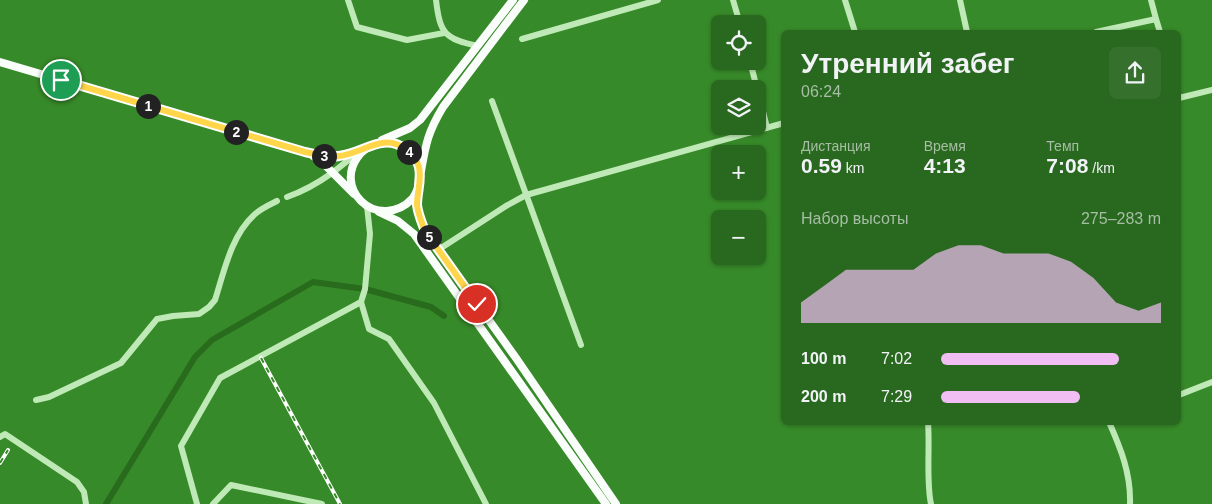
<!DOCTYPE html>
<html lang="ru">
<head>
<meta charset="utf-8">
<style>
	body { margin:0; font-family:Arial,sans-serif; background:#35702c; color:#f1f3f6; height:100vh; display:flex; flex-direction:column; font-size:19px; white-space:nowrap }
	* { box-sizing:border-box; margin:0 }
	p { font-size:16px; color:#a5bea4 }
	.icon { flex:none; width:28px; height:28px; fill:none; stroke:currentColor; stroke-width:2; stroke-linecap:round; stroke-linejoin:round }
	.map { position:relative; flex:1; overflow:hidden }
	.details { position:absolute; left:781px; top:30px; width:400px; height:395px; display:flex; flex-direction:column; background:#29681f; border-radius:8px; box-shadow:0 1px 4px #0004 }
	.details>* { flex:none }
	.fabs { position:absolute; left:711px; top:15px; display:grid; gap:10px }
	.fabs a { display:grid; place-items:center; width:55px; height:55px; border-radius:8px; background:#29681f; box-shadow:0 1px 4px #0004; font-size:25px }
	.pin { position:absolute; display:grid; place-items:center; width:42px; height:42px; color:#fff; margin:-21px; border:2px solid #fff; border-radius:50%; box-shadow:0 1px 5px #0007 }
	.km { position:absolute; width:25px; height:25px; margin:-12px; border-radius:50%; background:#222; color:#fff; font-size:14px; line-height:25px; text-align:center }
	.round { display:grid; place-items:center; flex:none; width:52px; height:52px; border-radius:8px; background:#35702c }
	.overview { display:flex; align-items:center; justify-content:space-between; height:85px; padding:0 20px }
	h1 { font-size:28px; font-weight:700; line-height:38px }
	.figures { display:grid; grid-template-columns:repeat(3,1fr); gap:8px; height:85px; padding:5px 20px }
	.figures div { display:grid; align-content:center }
	.figures b { font-size:21px; font-weight:700 }
	.figures small { font-size:14px; font-weight:400 }
	.figures p { font-size:14px }
	.chart { height:140px; padding:10px 20px }
	.chart p { display:flex; justify-content:space-between }
	.chart svg { width:100%; height:90px; margin-top:5px; fill:#f1bef4; opacity:.7 }
	ul { padding:0 20px; list-style:none; font-size:16px }
	li { display:grid; grid-template-columns:80px 60px 1fr; align-items:center; height:38px }
	li i { height:12px; border-radius:6px; background:#f1bef4 }
	.map>svg:first-child { display:block }
</style>
</head>
<body>
<div class="map">
<svg width="1212" height="504" viewBox="0 0 1212 504">
	<rect width="100%" height="100%" fill="#378a29"/>
	<g fill="none" stroke-linecap="round" stroke-linejoin="round">
		<path stroke="#286b1d" stroke-width="6" d="M106,504L195,357L212,340L313,282L365,289L431,307L444,316"/>
		<path stroke="#bfe9b7" stroke-width="6" d="M348,0L357,27L407,40L444,33
			M436,0C440,33 444,39 478,46
			M733,0L740,24
			M845,0L855,32
			M960,0L967,32
			M1151,0L1156,19
			M1096,32L1156,19L1160,32
			M522,39L658,0
			M750,61L757,89
			M758,91L767,128
			M1179,96V98L1212,90
			M492,101L581,345
			M287,197C304,191 318,183 332,173C342,166 349,158 361,152
			M438,250L506,206L526,195L784,123
			M361,302L369,329L389,339L434,403L486,504
			M1179,395L1212,382
			M36,400L49,397L121,363L157,319L173,316L199,314L209,307L215,300C224,272 231,236 254,215C260,209 269,205 277,201
			M928,422C930,448 926,481 931,504
			M1109,422C1121,449 1131,474 1130,504
			M0,437L5,434L77,482L84,492L86,504
			M197,504L181,446L220,378L361,302L365,289L370,234L367,206
			M213,504L231,485L322,504"/>
		<path stroke="#fafefa" stroke-width="8" d="M0,62L305,152C330,158 338,157 363,149
			M382,140L410,128L420,120L513,0
			M313,156L320,160L354,194
			M421,171C426,143 428,132 443,107L524,0
			M419,186C417,190 415,196 412,199C398,214 375,215 361,201C334,174 365,131 400,145C429,157 416,183 417,206C418,215 422,223 425,231L516,358L616,504
			M379,212L398,221L414,234L606,504"/>
		<defs>
			<path id="rail" d="M261,358L340,504
				M0,463L8,450"/>
		</defs>
		<use href="#rail" stroke="#fff" stroke-width="4"/>
		<use href="#rail" stroke="#378a29" stroke-width="2" stroke-dasharray="5.5" stroke-linecap="butt"/>
	</g>
	<g fill="none" stroke-linecap="round" stroke-linejoin="round">
		<defs>
			<path id="route" d="M61,80L305,152C316,154 328,158 339,156C362,154 383,132 405,149C411,153 417,159 419,167C422,180 417,192 417,205C418,214 422,223 425,231L477,304"/>
		</defs>
		<use href="#route" stroke="#fff" stroke-width="10"/>
		<use href="#route" stroke="#ffd54a" stroke-width="6"/>
	</g>
</svg>
<div class="fabs">
<a><svg class="icon" aria-label="locate" viewBox="0 0 24 24"><circle cx="12" cy="12" r="6"/><path d="M12 2v4M12 18v4M2 12h4M18 12h4"/></svg></a>
<a><svg class="icon" aria-label="layers" viewBox="0 0 24 24"><path d="M12 4l9 5-9 5-9-5zM3 14l9 5 9-5"/></svg></a>
<a>+</a>
<a>−</a>
</div>
<div class="pin" style="left:61px;top:80px;background:#1e9e55"><svg class="icon" aria-label="arrive" viewBox="0 0 24 24"><path d="M6 21V4h12l-3 4 3 4H6"/></svg></div>
<div class="pin" style="left:477px;top:304px;background:#d93025"><svg class="icon" aria-label="check" viewBox="0 0 24 24"><path d="M5 12l5 5 9-10"/></svg></div>
<b class="km" style="left:148px;top:106px">1</b>
<b class="km" style="left:236px;top:132px">2</b>
<b class="km" style="left:324px;top:156px">3</b>
<b class="km" style="left:409px;top:152px">4</b>
<b class="km" style="left:429px;top:237px">5</b>
<section class="details">
<div class="overview"><div><h1>Утренний забег</h1><p>06:24</p></div><a class="round"><svg class="icon" aria-label="share" viewBox="0 0 24 24"><path d="M12 15V3M7 8l5-5 5 5M5 13v7h14v-7"/></svg></a></div>
<div class="figures">
<div><p>Дистанция</p><b>0.59<small> km</small></b></div>
<div><p>Время</p><b>4:13</b></div>
<div><p>Темп</p><b>7:08<small> /km</small></b></div>
</div>
<div class="chart"><p><span>Набор высоты</span>275–283 m</p>
<svg viewBox="0 0 160 44" preserveAspectRatio="none"><path d="M0 44V34L10 26L20 18L30 18L40 18L50 18L60 10L70 6L80 6L90 10L100 10L110 10L120 14L130 22L140 34L150 38L160 34V44z"/></svg>
</div>
<ul>
<li><b>100 m</b>7:02<i style="width:81%"></i></li>
<li><b>200 m</b>7:29<i style="width:63%"></i></li>
</ul>
</section>
</div>
</body>
</html>
